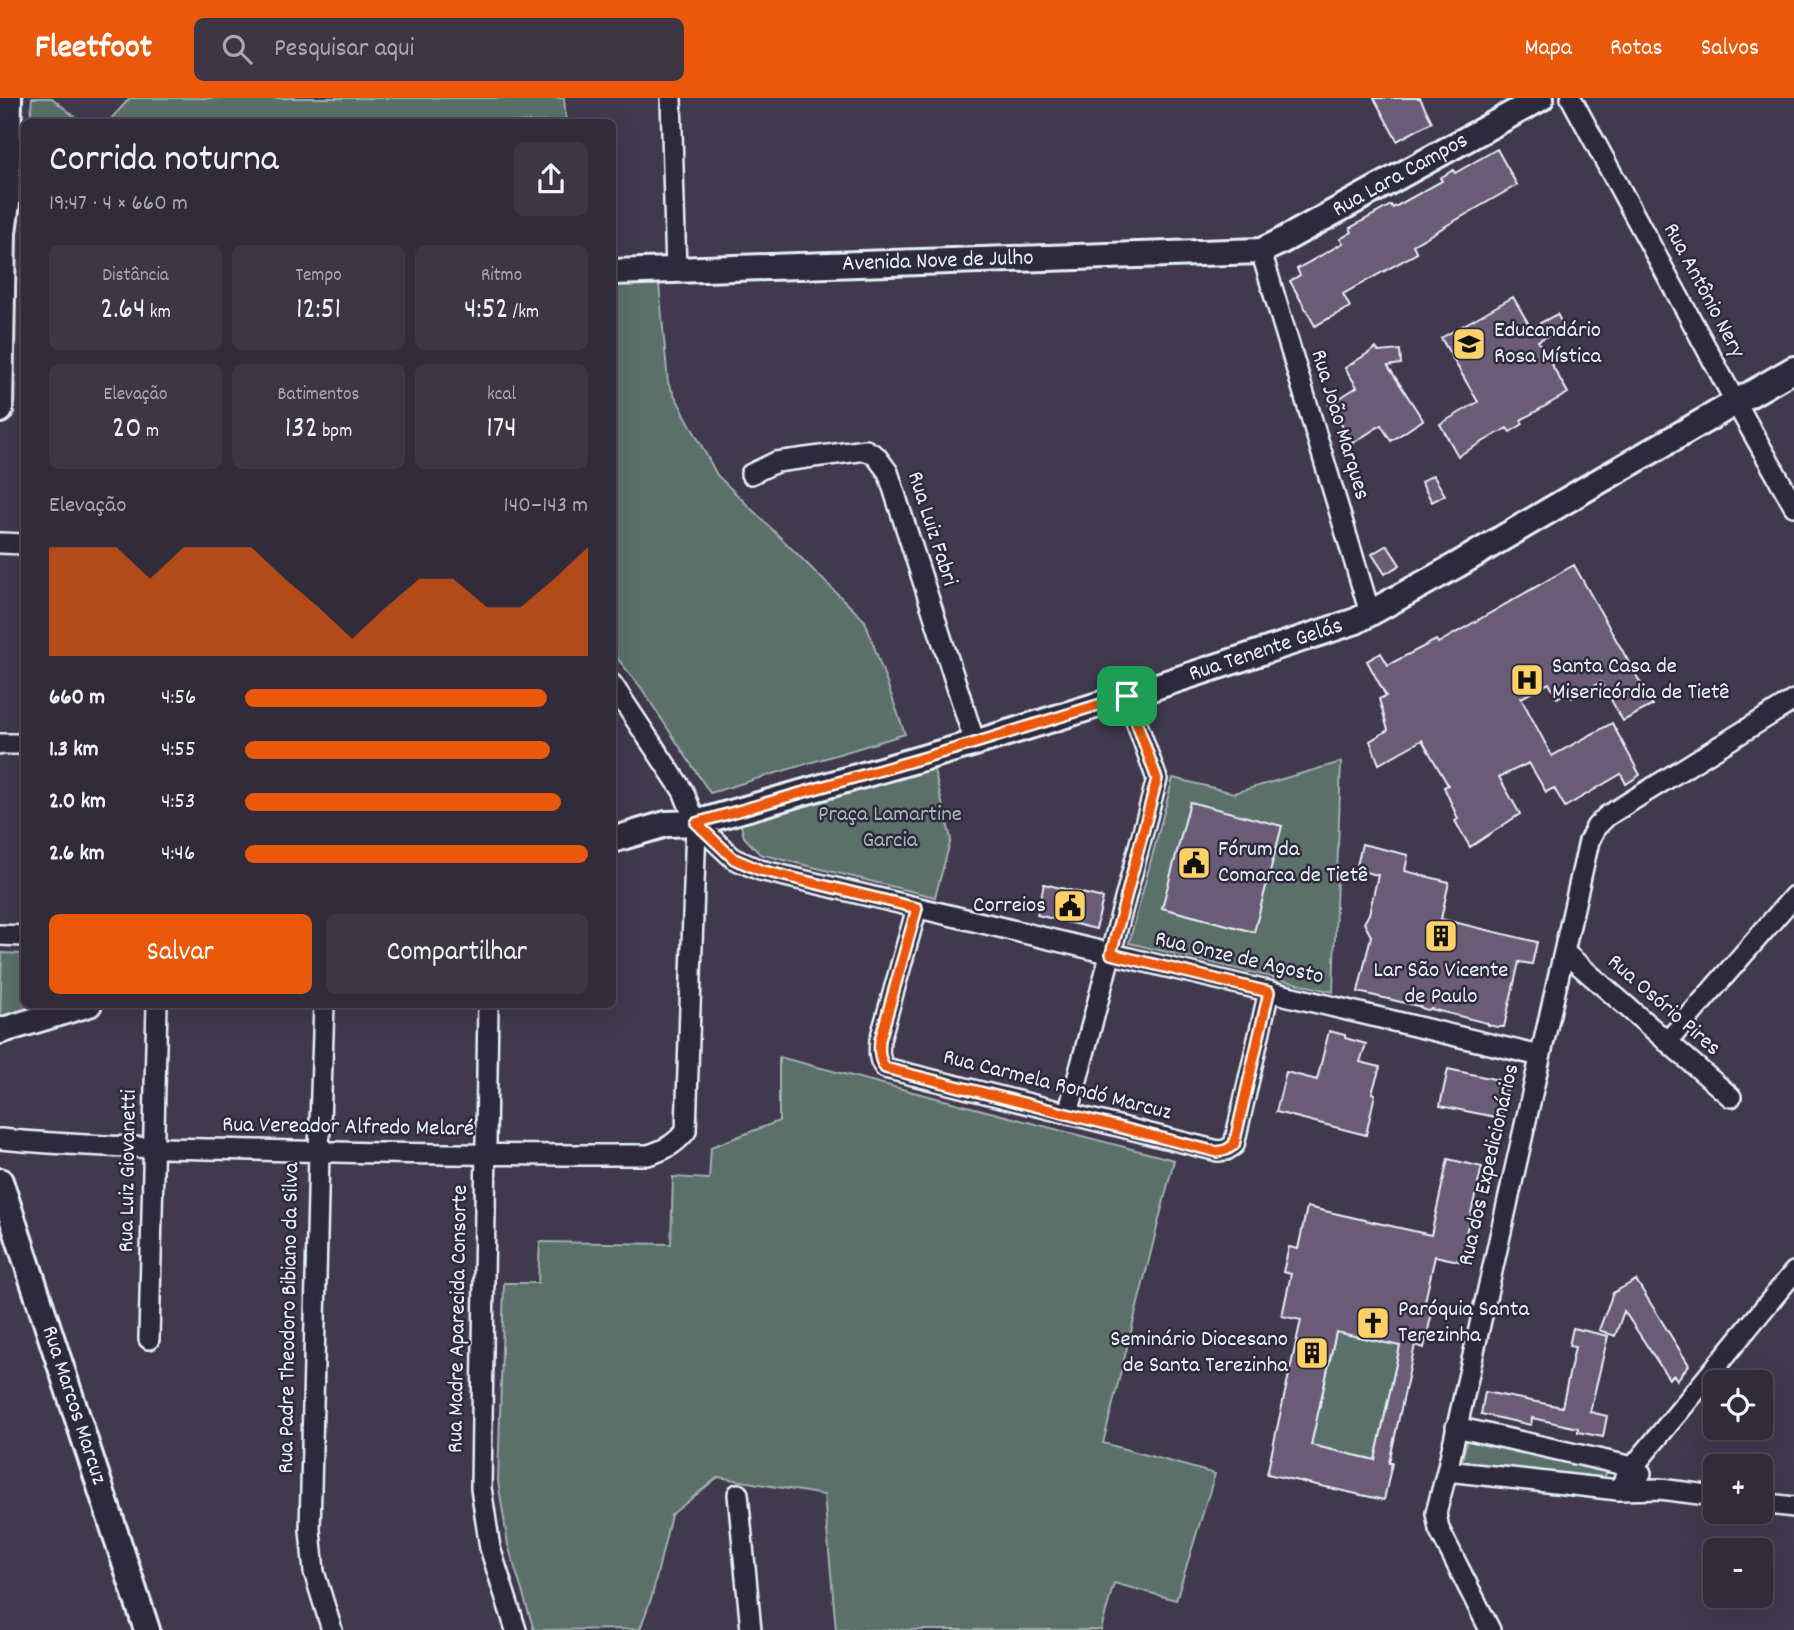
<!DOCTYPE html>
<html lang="pt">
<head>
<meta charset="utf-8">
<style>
	body { margin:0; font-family:Dekko,sans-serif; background:#3d3745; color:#f1f3f6; height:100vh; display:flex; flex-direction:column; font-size:26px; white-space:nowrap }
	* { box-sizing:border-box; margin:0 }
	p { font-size:23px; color:#a8a7af }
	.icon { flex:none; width:38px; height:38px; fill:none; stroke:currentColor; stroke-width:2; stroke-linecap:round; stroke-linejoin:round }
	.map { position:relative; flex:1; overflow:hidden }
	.details { position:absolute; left:21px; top:21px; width:595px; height:889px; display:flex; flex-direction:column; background:#312b3a; border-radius:10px; box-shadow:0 7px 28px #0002,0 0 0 2px #4c4754 }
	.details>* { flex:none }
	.fabs { position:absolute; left:1703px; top:1272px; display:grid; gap:14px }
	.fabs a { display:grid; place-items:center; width:70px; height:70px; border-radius:10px; background:#312b3a; box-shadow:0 7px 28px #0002,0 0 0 2px #4c4754; font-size:35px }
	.pin { position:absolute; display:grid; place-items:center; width:60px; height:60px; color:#fff; margin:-30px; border-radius:14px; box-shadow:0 4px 10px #0006 }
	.round { display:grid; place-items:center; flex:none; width:74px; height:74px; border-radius:10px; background:#3d3745 }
	.overview { display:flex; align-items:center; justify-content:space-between; height:119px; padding:0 28px }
	h1 { font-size:38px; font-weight:600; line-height:52px }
	.metrics { display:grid; grid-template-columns:repeat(3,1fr); gap:10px; height:119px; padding:7px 28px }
	.metrics div { display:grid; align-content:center; border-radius:10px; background:#3d3745; text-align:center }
	.metrics b { font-size:30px; font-weight:600 }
	.metrics small { font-size:19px; font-weight:400 }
	.metrics p { font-size:19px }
	.chart { height:196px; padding:14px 28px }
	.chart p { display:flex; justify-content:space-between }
	.chart svg { width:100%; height:126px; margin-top:7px; fill:#ea580c; opacity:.7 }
	.button { display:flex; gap:14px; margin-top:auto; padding:14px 28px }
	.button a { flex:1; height:80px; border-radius:10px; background:#ea580c; color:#fff; font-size:28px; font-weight:600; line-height:80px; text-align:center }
	.button a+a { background:#3d3745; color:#f1f3f6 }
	ul { padding:0 28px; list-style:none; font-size:23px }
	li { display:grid; grid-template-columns:112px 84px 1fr; align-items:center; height:52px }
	li i { height:18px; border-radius:9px; background:#ea580c }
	header { display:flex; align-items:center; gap:42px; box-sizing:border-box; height:98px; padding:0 35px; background:#ea580c; color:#fff }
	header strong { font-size:33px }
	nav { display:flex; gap:38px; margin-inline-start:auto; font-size:24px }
	.search { width:490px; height:63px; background:#3d3745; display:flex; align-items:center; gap:18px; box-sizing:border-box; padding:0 24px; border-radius:10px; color:#a8a7af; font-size:26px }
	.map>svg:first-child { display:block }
</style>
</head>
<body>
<header>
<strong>Fleetfoot</strong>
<div class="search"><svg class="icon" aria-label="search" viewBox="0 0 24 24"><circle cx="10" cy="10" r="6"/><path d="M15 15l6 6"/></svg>Pesquisar aqui</div>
<nav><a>Mapa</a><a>Rotas</a><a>Salvos</a></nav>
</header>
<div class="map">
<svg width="1794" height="1532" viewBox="0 0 1794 1532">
	<rect width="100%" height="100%" fill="#41394e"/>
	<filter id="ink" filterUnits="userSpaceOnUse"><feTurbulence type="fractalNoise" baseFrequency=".0143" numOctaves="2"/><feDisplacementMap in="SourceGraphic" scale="14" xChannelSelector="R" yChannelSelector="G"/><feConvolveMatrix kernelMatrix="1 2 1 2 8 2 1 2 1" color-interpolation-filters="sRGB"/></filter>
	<g filter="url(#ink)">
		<path fill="#5a6f69" stroke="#a1b0b0" stroke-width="2" d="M32,0H52L81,24H30Z
			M130,0H564L566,24H108Z
			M659,186L668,285L717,377L865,523L905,636L710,695L640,588L613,555V187Z
			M931,660L951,741L935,799L760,756L744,739L739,719Z
			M1341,664L1333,894L1129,845L1173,680L1234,695Z
			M2,855L24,856V906L49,907L0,922Z
			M779,959L1174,1062L1103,1345L1215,1376L1176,1502L1114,1485L1101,1532H836L824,1397L718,1379L671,1417L652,1498L640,1531L534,1532L508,1447L498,1383L504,1185H538L540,1144L671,1146L673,1079L709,1081L711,1049L779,1023Z
			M1336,1234L1400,1248L1375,1362L1311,1347Z
			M1467,1340L1609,1370L1602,1384L1462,1364Z"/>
		<path fill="#6a5b77" stroke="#e8f1f8" stroke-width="2" fill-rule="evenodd" d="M1374,0H1420L1432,24L1397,43Z
			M1497,51L1517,87L1413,147L1417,155L1343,196L1350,209L1315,228L1290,183L1300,177L1297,171L1343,145L1340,141L1352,134L1350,130L1391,107L1393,110L1442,83L1440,80L1453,72L1455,75Z
			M1513,199L1531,230L1557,216L1564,229L1538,243L1568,295L1521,322L1523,326L1510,334L1507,330L1458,358L1440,326L1478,304L1441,240Z
			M1376,250L1379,254L1400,252L1401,266L1388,268L1423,322L1391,343L1381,327L1353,345L1329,307L1357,289L1345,270Z
			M1433,377L1445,397L1432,404L1421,384Z
			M1387,447L1400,467L1385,476L1372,456Z
			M1574,467L1653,607L1623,623L1601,584L1572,600L1568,594L1557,600L1549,585L1521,600L1552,658L1612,625L1640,677L1626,686L1621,676L1565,709L1554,690L1546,694L1529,665L1499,679L1520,716L1470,749L1455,723L1458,721L1444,689L1448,687L1422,642L1379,666L1370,643L1388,632L1379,601L1386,598L1367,563L1381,555L1388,567L1436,542L1438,545Z
			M1190,704L1282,728L1254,834L1162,810Z
			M1362,746L1408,757L1405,773L1449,784L1441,821L1537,844L1532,866L1519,864L1504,929H1497L1488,927L1487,925L1431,911L1426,912L1418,908L1358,894L1371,838L1364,825L1369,816L1378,777L1356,772Z
			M1044,786L1103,800L1096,831L1037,817Z
			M1329,933L1345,937V940L1366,946L1360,964L1380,969L1372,995L1375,996L1366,1037L1276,1014L1286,974L1317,982Z
			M1448,971L1508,984L1501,1020L1440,1008Z
			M1448,1061L1482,1069L1464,1144L1473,1146L1468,1165L1435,1158L1424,1208L1433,1210L1424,1250L1415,1247L1389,1365H1392L1384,1402L1267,1376L1301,1222L1282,1218L1291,1176L1283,1174L1289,1149L1298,1151L1307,1109L1431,1137ZM1336,1234L1400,1248L1375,1362L1311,1347Z
			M1636,1182L1689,1267L1677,1282L1674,1277L1669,1281L1624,1213L1615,1238L1599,1232L1613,1195Z
			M1573,1230L1608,1238L1590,1314L1607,1318L1603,1339L1578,1334V1330L1532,1320L1531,1327L1481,1316L1485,1294L1562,1309L1575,1249L1569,1248Z"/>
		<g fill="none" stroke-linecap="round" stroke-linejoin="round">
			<defs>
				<path id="minor" d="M671,0L676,173
					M1571,0L1736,305L1794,408
					M1261,153L1370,515
					M751,376L776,364L866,352L876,358L888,374L975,645
					M0,445L24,446
					M0,646H24
					M696,725L734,761L760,772L1540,958
					M917,810L880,942C879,953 878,961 885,970L1218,1053L1226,1052L1234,1047L1269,893
					M0,837L24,838
					M1564,854L1731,999
					M324,906L319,1054L310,1432L314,1474L332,1532
					M488,906L481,1390L490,1450L516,1532
					M1667,944L1794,798
					M1068,1016L1157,681L1127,598
					M0,1041C85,1049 170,1050 255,1052C386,1056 517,1057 648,1057C665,1052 675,1046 686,1033L696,725L683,693L612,586
					M149,1241L157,906
					M1456,1329L1633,1369L1641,1375
					M1447,1373L1618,1392L1660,1391L1715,1398
					M1618,1392L1633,1369L1794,1174
					M738,1396L751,1532
					M1760,1405L1794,1409
					M1490,1532L1439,1431L1436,1415L1447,1373L1589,743L1596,729L1607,718L1794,602"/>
				<g id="tertiary">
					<path id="s1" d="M612,174L1261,153L1278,145L1541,0"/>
					<path d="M0,312L3,135L7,105L9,0"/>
					<path id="s2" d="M612,742L666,726L696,725L975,645L1127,598L1356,523L1457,467L1589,389L1794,271"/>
					<path d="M0,933L89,906"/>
					<path id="s3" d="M0,1083L147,1532"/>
				</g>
			</defs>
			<use href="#minor" stroke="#e8f1f8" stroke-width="24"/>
			<use href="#tertiary" stroke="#e8f1f8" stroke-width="30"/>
			<use href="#minor" stroke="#2f2a3d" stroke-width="19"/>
			<use href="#tertiary" stroke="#2f2a3d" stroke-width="24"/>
		</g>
	</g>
	<g fill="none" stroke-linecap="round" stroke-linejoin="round" filter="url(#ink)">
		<defs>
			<path id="route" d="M1127,598L1157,681L1111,856L1269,894L1234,1047L1226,1052L1217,1054L885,970C879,961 879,953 880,942L917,810L760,772L734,761L696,725L975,645Z"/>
		</defs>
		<use href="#route" stroke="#fff" stroke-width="14"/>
		<use href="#route" stroke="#ea580c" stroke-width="9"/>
	</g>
	<defs>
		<symbol id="school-square" viewBox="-11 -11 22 22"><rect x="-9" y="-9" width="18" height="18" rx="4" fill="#ffd166" stroke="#2f2a3d"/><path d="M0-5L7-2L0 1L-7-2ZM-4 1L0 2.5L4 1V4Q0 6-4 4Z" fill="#111"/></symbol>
		<symbol id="hospital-square" viewBox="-11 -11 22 22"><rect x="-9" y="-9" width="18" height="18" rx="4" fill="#ffd166" stroke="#2f2a3d"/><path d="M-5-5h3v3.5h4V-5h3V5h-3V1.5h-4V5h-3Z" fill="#111"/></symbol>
		<symbol id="civic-square" viewBox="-11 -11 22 22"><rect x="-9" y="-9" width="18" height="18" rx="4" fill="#ffd166" stroke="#2f2a3d"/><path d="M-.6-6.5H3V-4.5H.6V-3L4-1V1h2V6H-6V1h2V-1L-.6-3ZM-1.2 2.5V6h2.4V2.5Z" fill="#111"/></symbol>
		<symbol id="building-square" viewBox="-11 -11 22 22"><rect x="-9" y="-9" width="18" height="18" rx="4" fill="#ffd166" stroke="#2f2a3d"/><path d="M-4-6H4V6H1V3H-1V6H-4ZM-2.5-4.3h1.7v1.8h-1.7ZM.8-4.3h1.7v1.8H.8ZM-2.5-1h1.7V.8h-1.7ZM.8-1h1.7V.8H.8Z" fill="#111"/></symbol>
		<symbol id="church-square" viewBox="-11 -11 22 22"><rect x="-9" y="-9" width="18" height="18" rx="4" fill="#ffd166" stroke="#2f2a3d"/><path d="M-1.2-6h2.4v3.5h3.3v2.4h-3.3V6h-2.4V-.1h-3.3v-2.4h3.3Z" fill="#111"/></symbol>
	</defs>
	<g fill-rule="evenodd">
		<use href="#school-square" x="1450" y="227" width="38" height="38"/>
		<use href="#hospital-square" x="1508" y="563" width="38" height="38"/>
		<use href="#civic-square" x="1175" y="746" width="38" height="38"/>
		<use href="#civic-square" x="1051" y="789" width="38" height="38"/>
		<use href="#building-square" x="1422" y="819" width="38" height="38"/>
		<use href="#church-square" x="1354" y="1206" width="38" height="38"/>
		<use href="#building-square" x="1293" y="1236" width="38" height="38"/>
	</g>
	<g text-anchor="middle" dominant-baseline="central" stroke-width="5" stroke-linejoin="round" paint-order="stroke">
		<g font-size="23" fill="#e8f1f8" stroke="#2f2a3d">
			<text stroke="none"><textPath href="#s1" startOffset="808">Rua Lara Campos</textPath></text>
			<text stroke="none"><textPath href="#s1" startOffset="326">Avenida Nove de Julho</textPath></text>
			<text transform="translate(1703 193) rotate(62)">Rua Antônio Nery</text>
			<text transform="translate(1339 327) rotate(73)">Rua João Marques</text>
			<text transform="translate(931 431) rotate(72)">Rua Luiz Fabri</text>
			<text stroke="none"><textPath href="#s2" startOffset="682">Rua Tenente Gelás</textPath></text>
			<text transform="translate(1239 861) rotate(13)">Rua Onze de Agosto</text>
			<text transform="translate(1663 908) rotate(41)">Rua Osório Pires</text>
			<text transform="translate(1057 988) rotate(14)">Rua Carmela Rondó Marcuz</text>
			<text transform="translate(348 1030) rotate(1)">Rua Vereador Alfredo Melaré</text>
			<text transform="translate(1490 1067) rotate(-77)">Rua dos Expedicionários</text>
			<text transform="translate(129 1073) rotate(-89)">Rua Luiz Giovanetti</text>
			<text transform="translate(290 1220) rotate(-89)">Rua Padre Theodoro Bibiano da Silva</text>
			<text transform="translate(459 1221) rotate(-89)">Rua Madre Aparecida Consorte</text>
			<text stroke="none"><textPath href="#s3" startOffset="236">Rua Marcos Marcuz</textPath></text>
		</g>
		<g font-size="23" fill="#e8f1f8" stroke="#2f2a3d" text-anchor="start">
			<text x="1494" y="233">Educandário<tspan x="1494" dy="26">Rosa Mística</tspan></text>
			<text x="1552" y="569">Santa Casa de<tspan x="1552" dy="26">Misericórdia de Tietê</tspan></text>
			<text x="1218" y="752">Fórum da<tspan x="1218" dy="26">Comarca de Tietê</tspan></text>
			<text x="1046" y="808" text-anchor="end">Correios</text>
			<text x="1441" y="873" text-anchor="middle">Lar São Vicente<tspan x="1441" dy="26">de Paulo</tspan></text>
			<text x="1398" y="1212">Paróquia Santa<tspan x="1398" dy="26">Terezinha</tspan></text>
			<text x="1288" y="1242" text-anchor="end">Seminário Diocesano<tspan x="1288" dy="26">de Santa Terezinha</tspan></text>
		</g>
		<g font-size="23" fill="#a8b6b8" stroke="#2f2a3d">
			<text x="890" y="717">Praça Lamartine<tspan x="890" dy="26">Garcia</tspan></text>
		</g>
	</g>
</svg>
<div class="fabs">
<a><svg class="icon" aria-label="locate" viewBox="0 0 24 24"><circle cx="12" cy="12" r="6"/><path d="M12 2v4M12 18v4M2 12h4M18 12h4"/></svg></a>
<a>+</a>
<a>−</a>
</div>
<div class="pin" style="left:1127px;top:598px;background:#1e9e55"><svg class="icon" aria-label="arrive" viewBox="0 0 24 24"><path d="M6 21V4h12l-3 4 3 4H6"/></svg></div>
<section class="details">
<div class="overview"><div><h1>Corrida noturna</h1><p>19:47 · 4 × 660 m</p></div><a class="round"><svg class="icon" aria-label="share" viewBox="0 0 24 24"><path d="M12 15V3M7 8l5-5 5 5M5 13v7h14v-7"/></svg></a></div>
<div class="metrics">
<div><p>Distância</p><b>2.64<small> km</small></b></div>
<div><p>Tempo</p><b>12:51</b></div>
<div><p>Ritmo</p><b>4:52<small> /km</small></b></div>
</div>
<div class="metrics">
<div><p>Elevação</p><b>20<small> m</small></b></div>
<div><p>Batimentos</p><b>132<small> bpm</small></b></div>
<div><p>kcal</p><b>174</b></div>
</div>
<div class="chart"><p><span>Elevação</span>140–143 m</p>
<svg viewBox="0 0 160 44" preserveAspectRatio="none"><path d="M0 44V6L10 6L20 6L30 17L40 6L50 6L60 6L70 17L80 27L90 38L100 27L110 17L120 17L130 27L140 27L150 17L160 6V44z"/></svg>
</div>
<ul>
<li><b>660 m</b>4:56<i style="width:88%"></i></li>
<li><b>1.3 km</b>4:55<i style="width:89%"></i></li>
<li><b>2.0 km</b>4:53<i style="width:92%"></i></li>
<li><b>2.6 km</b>4:46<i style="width:100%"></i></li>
</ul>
<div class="button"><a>Salvar</a><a>Compartilhar</a></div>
</section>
</div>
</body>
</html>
